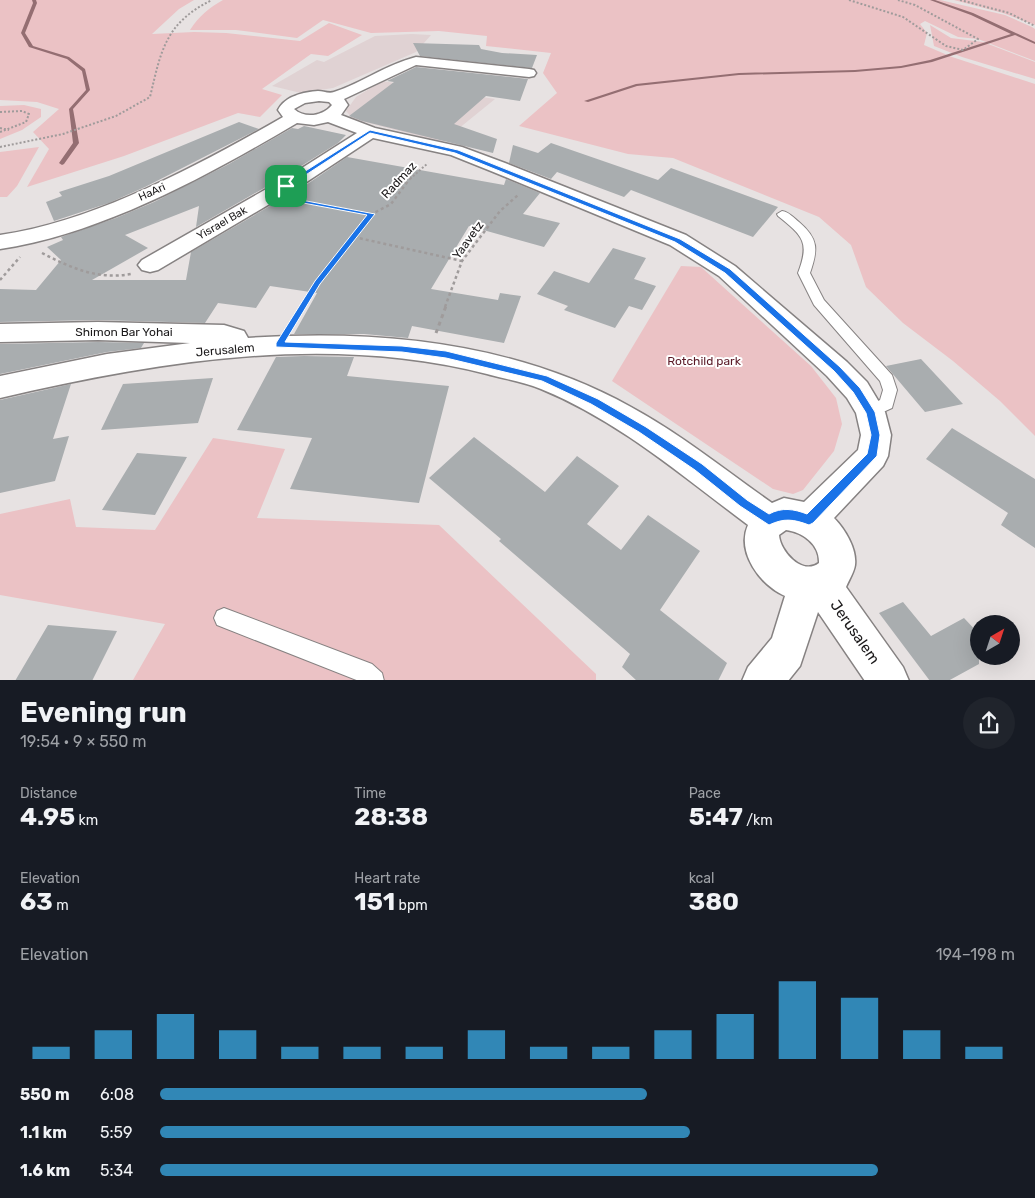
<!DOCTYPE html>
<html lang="en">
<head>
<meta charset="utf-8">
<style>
	body { margin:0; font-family:Rubik,sans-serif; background:#20242c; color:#f1f3f6; height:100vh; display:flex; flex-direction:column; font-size:19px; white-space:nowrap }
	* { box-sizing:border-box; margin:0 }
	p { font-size:16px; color:#9ea1a6 }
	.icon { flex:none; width:28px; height:28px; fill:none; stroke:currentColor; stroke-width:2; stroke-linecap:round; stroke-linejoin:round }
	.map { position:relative; height:680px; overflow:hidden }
	.details { display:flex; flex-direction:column; background:#171b24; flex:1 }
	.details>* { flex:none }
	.needle { width:32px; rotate:39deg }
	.tools { position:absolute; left:970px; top:615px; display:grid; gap:10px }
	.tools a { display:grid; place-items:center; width:50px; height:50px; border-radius:50%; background:#171b24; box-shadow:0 5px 20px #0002; font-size:25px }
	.pin { position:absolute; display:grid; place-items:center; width:42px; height:42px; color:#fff; margin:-21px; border-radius:10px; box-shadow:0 2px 8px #0006 }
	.round { display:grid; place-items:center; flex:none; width:52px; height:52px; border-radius:26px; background:#20242c }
	.headline { display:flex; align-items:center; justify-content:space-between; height:85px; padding:0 20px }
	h1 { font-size:28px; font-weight:700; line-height:38px }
	.stats { display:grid; grid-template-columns:repeat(3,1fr); gap:8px; height:85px; padding:5px 20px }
	.stats div { display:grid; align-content:center }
	.stats b { font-size:25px; font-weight:700 }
	.stats small { font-size:14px; font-weight:400 }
	.stats p { font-size:14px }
	.chart { height:140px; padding:10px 20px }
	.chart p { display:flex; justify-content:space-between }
	.chart svg { width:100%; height:90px; margin-top:5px; stroke:#3187b6; stroke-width:6 }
	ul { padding:0 20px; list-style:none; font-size:16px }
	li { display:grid; grid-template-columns:80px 60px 1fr; align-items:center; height:38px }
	li i { height:12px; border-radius:6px; background:#3187b6 }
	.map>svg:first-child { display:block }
</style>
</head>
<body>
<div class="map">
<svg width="1035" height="681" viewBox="0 0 1035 681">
	<rect width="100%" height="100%" fill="#e7e2e2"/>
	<path fill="#e0d2d3" d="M412,34L431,35L416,52L333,88L301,93L272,86L317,60L324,62L375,36Z
		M382,81L495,99L442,142L353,119L346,111L356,97Z"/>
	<path fill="#ebc2c5" d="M0,0H194L179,9L152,34L194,32L226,33L300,41L329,23L362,35L328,56L311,54L262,89L282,95L260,117L238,113L124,156L27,187L49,149L33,132L59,109L37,102L0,100Z
		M223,0H940L1005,15L1032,27L1035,29V61L978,39L958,37L925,21L920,24L927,33L924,45L952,57L1035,84V436L1000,401L953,361L903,323L866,287L851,245L819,217L673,158L628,154L519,126L557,93L543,73L551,53L486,46L487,36L439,31L371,33L323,20L297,38L236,30H190C199,16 209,8 223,0Z
		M954,0H1035V25L1003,13Z
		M930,25L951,38L983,42L1035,62V79L962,57L934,46Z
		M24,105L41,109V117L22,130L0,139V106Z
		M39,147L17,186L7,197H0V152Z
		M681,266L701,267L811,366L836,398L842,424L834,451L803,490L793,494L773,489L612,381Z
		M213,438L285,449L257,518L439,525L596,674V680H133L165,624L0,595V514L70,499L76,527L155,530Z"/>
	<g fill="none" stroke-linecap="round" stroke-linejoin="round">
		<path fill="#946e72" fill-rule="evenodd" d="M32,0H36L37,3L25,33L33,46L69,57L85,69L90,90L73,109L79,143L64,164L62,165L59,163L73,143L69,109L86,90L82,71L67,59L29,47L21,33L33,3Z
			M930,0H935L973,13L1035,42V44L1015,35L932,62L901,68L855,72L739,75L637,86L588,102L584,101L636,84L739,73L855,70L901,66L930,60L1011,34L971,15Z"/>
	</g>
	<path fill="#a9adaf" d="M413,43L479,45L481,49L502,53L537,55L532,68L420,56Z
		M416,67L528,79L520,101L486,96L454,124L497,139L493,153L362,121L349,116L394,82L387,81Z
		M239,122L259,129L145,187L109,203L54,221L46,202L62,196L59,192L109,176Z
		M304,126L346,135L338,143L290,173L196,227L199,206L125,235L148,248L92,280H186L191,252L306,185L347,157L504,185L506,179L540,193L523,214L560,223L544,247L469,226L431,289L498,300L500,293L521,296L504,343L412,326L408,338L364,334H294L317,293L270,286L256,308L218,303L205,323L98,320L0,322V289L36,290L61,260L47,247L63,240L61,237L116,218L154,202L229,164L292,128L298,129Z
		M551,143L658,180L671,168L778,207L753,237L631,190L624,197L557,172L551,179L509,163L513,145L538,153Z
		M613,248L646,258L634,279L656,286L642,310L629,306L615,328L564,310L568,306L537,294L554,271L589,283Z
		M98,342L144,343L141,348L107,352L0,374V344Z
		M304,356L354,357L347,376L449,386L419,503L290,489L312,438L237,430L276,357Z
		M921,359L963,404L925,412L886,366Z
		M213,378L198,423L101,430L123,384Z
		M71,384L53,439L69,436L55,481L0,493V400Z
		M952,428L1035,479V548L1001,525L1008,513L926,459Z
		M474,437L545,492L577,456L619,486L587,524L621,550L648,515L700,551L660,610L727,663L718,681H637L622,667L630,654L499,541L501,539L429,478Z
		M137,453L187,457L155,515L102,510Z
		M903,602L931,636L964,618L979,634V664L948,681H930L879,613Z
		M48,625L117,631L92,681H15Z"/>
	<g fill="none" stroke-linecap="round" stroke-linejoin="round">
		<defs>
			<path id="service" d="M782,211C789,212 794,218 799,222C819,239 818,250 810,273L824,300L892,375L897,390L892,408L870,418L865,416L862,412L865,408L880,400L883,390L880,381L814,305L798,273C810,242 803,236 778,216L777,214Z
				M224,608L372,664L382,673L384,681H359L217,625L214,618L217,611Z"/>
			<path id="minor" d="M416,57L529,69L534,70L536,73L534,76L529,77L416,65L344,99L348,105L341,115L375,128L462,147L505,163L686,235L735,266L847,362L867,382L885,412L891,435L888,456L883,466L834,518C845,529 857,549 855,565C854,572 849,580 846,587L903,667L909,681H865L818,612L800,666L788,681H742L748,667L772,638L785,596C760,585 736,552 748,525C681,475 619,421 541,389C524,382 505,379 487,374C327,333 158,361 0,398V376L107,354L190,343L98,340L0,342V324L98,322L224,325L244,331L248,338C379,329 514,342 631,407C681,434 725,470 772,503L784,498L804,502L858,450L861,435L856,413L847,398L827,376L719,276L670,245L491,171L451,155L373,138L305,183L158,270L150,272L142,270L138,265L142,260L291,175L357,133L328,122L314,125L297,123C209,175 102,234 0,249V235C94,222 201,164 283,117L278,110C285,96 304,92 318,91C323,91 329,94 334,92C362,83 387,64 416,57ZM319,101L329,102L332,105C323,116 305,119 294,109L305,103ZM786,530C802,532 820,544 819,563C802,576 780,551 779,535Z"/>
		</defs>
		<use href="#service" stroke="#868282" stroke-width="2"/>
		<use href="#minor" stroke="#868282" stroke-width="3"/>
		<path stroke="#9f9b9b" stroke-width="2" stroke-dasharray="2 2" stroke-linecap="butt" d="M849,0L903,17L946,46L963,50L978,39L915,5L898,0
			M960,0L1009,13L1035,26
			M0,112L22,111L29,114L26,122L0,132
			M0,128L9,130
			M0,147L63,134L116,116L150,97C161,51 165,23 212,0
			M410,179L428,163"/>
		<path stroke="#9f9b9b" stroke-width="2.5" stroke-dasharray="3 3" stroke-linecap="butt" d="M299,201L372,214
			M354,237L462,261
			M42,253C71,268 98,280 131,274
			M0,280L20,257
			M303,307L318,282L372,214L391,204L411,177
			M445,307L462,261L500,211L518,195"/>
		<path stroke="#9f9b9b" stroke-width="3" stroke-dasharray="4 4" stroke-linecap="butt" d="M292,325L304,306
			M436,333L446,306"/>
		<use href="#service" fill="#fff" fill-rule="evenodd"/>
		<use href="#minor" fill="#fff" fill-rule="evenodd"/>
	</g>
	<path fill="#1a73e8" stroke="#fff" fill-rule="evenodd" d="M370,130L458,150L680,239L730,269L840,367L860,388L875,412L880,435L877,456L813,523L809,525C793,519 784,518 769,525L740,506L695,470L639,432L591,404L542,381L446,358L402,352L276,347V343L315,281L367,215L266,196ZM370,133L455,153L675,242L725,273L834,371L853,392L866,413L871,435L867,454L807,514C794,509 782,507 769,514L747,500L702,464L646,427L598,399L547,376L446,351L402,346L285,342L320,284L375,214L275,195Z"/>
	<g text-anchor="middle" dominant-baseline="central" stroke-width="4" stroke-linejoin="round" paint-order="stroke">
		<g font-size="11" fill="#1b191a" stroke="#fff">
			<text transform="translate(152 192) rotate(-24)">HaAri</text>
			<text transform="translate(222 223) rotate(-30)">Yisrael Bak</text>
		</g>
		<g font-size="12" fill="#1b191a" stroke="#fff">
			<text transform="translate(399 180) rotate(-47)">Radmaz</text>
			<text transform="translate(468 240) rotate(-54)">Yaavetz</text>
			<text x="124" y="332">Shimon Bar Yohai</text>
			<text transform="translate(225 350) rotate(-5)">Jerusalem</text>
		</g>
		<g font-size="12" fill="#5a1926" stroke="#fff">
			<text x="704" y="361">Rotchild park</text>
		</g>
		<g font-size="15" fill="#1b191a" stroke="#fff">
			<text transform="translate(855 632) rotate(55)">Jerusalem</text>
		</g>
	</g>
</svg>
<div class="tools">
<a><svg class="needle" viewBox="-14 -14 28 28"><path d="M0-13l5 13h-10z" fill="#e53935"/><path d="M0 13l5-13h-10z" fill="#9ea1a6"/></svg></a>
</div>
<div class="pin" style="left:286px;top:186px;background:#1e9e55"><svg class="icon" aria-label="arrive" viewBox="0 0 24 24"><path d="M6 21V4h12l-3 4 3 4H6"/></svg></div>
</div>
<section class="details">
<div class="headline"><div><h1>Evening run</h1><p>19:54 · 9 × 550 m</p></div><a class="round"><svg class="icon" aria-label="share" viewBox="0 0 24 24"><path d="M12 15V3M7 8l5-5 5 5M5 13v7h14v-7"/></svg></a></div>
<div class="stats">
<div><p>Distance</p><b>4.95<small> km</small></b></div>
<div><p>Time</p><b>28:38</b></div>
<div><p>Pace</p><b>5:47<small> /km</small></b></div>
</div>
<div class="stats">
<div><p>Elevation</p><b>63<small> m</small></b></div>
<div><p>Heart rate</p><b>151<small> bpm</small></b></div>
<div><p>kcal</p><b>380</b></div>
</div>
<div class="chart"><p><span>Elevation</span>194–198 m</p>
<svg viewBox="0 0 160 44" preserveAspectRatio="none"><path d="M5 44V38M15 44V30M25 44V22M35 44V30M45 44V38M55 44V38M65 44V38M75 44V30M85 44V38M95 44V38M105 44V30M115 44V22M125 44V6M135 44V14M145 44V30M155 44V38"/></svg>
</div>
<ul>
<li><b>550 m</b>6:08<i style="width:57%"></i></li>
<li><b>1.1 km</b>5:59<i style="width:62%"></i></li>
<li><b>1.6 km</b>5:34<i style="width:84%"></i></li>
</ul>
</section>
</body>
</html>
